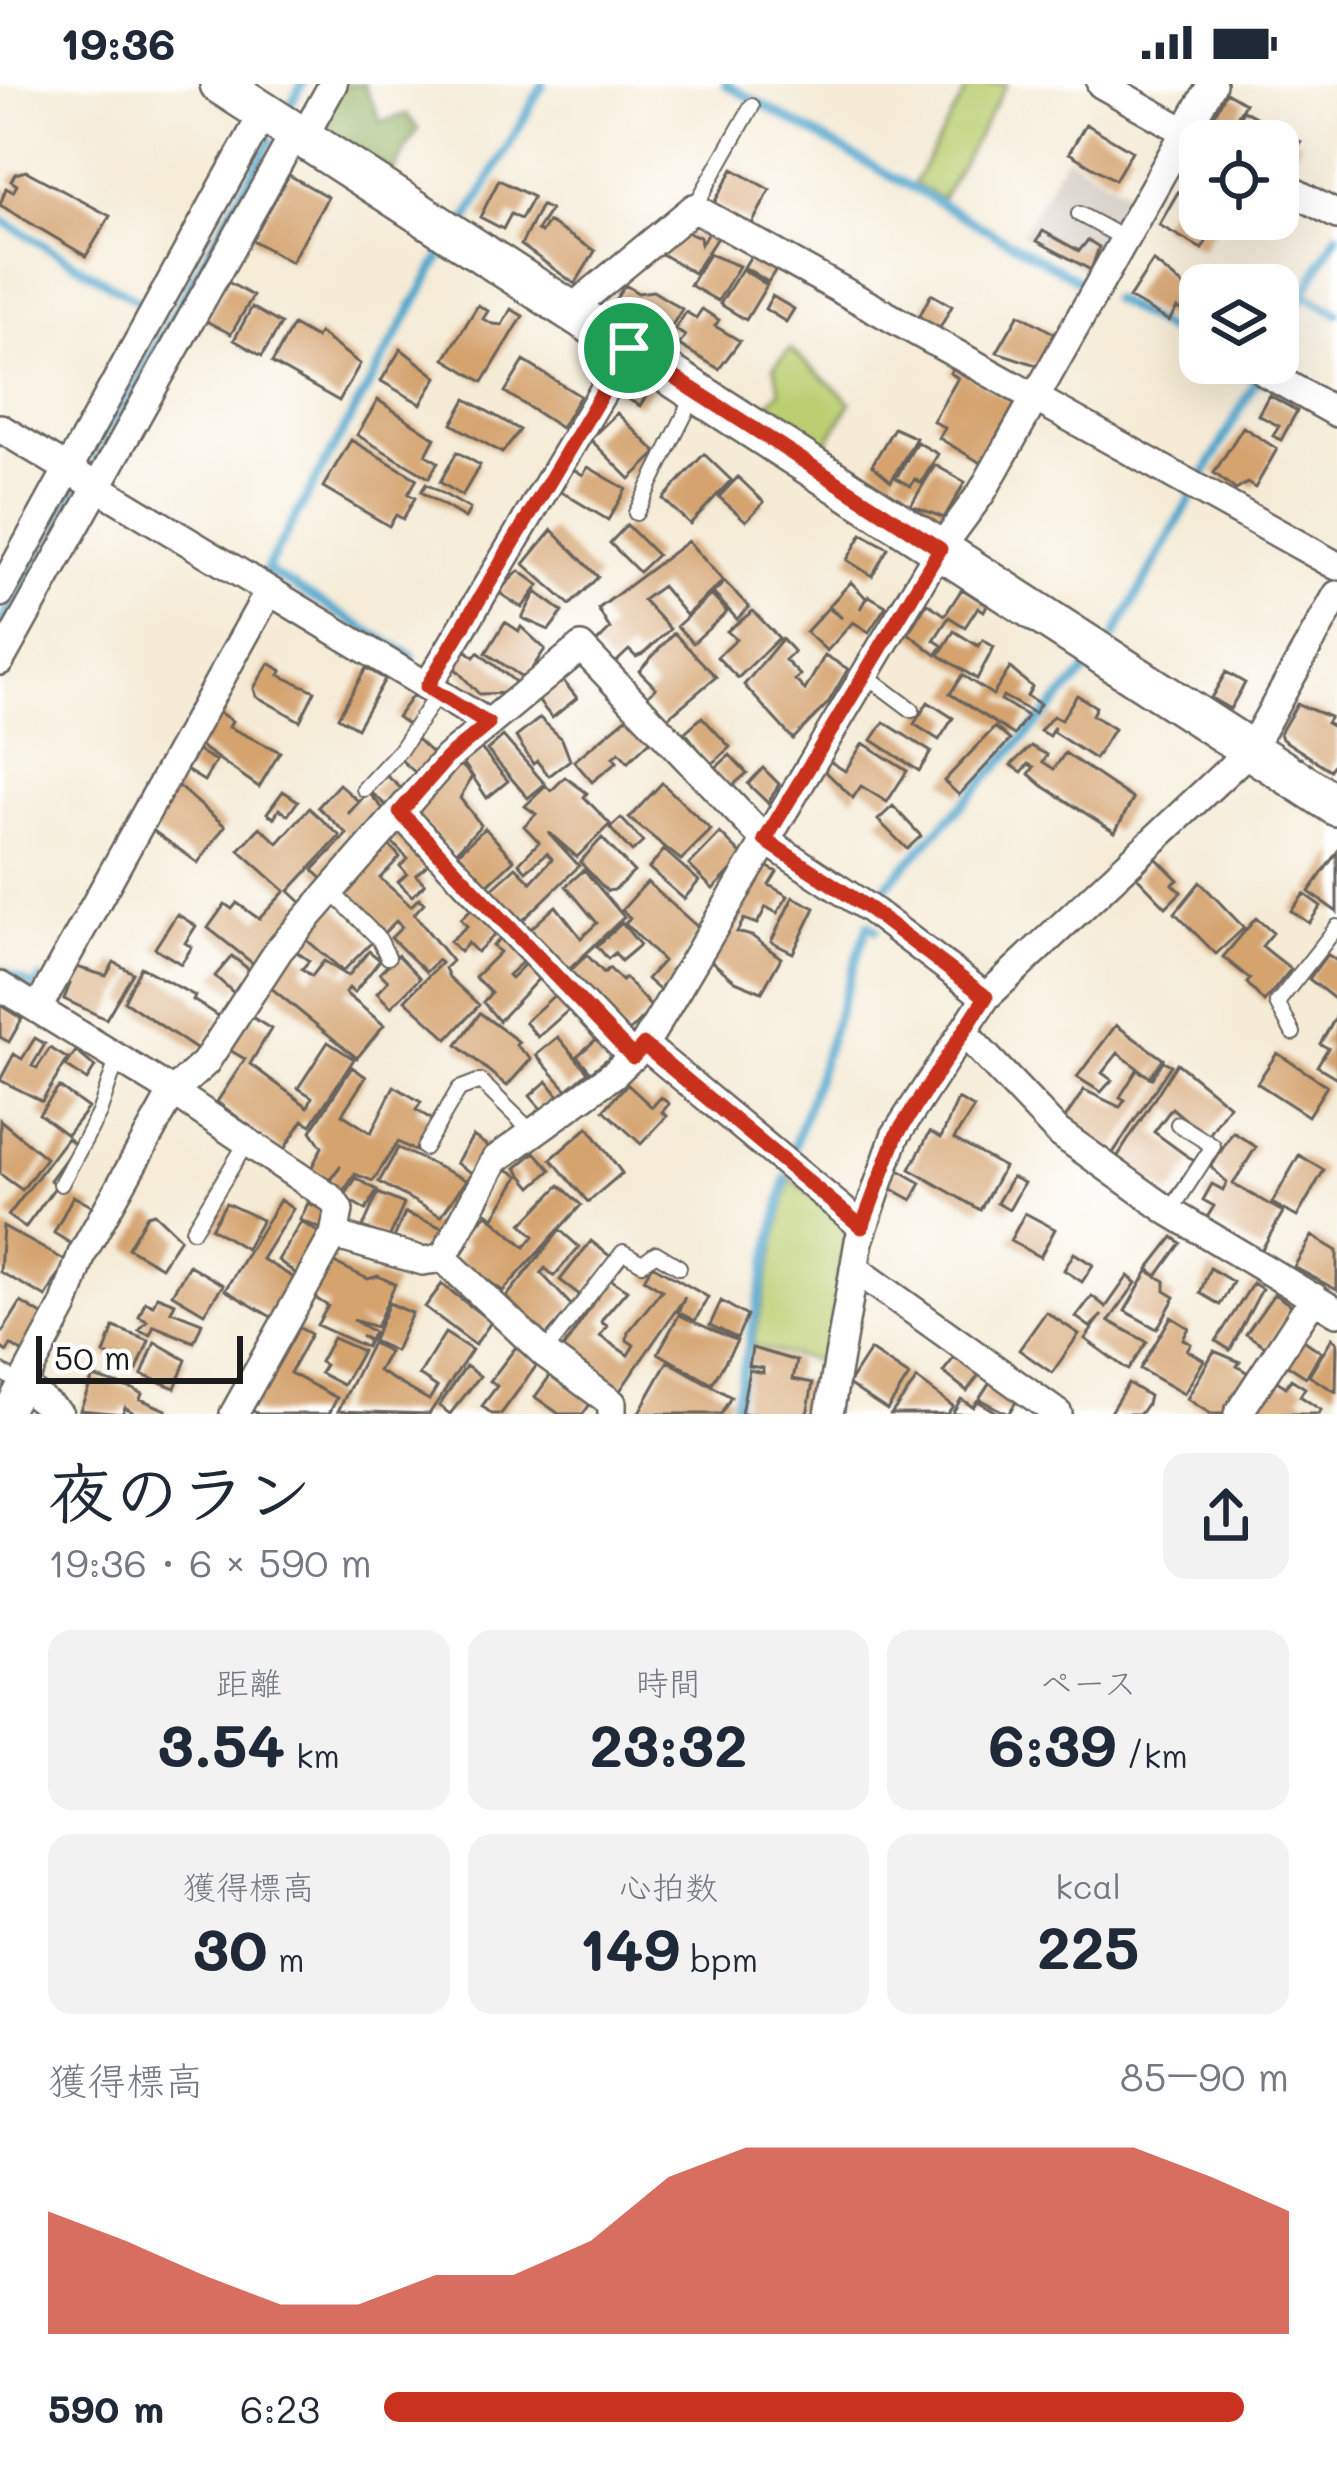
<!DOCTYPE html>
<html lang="ja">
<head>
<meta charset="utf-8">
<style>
	body { margin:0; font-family:Mali,"Klee One",sans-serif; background:#f2f2f3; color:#1f2937; height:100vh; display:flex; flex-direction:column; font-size:45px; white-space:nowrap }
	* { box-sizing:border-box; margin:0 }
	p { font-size:39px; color:#747a83 }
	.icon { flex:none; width:66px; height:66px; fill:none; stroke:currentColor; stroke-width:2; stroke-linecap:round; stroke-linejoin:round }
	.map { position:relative; height:1330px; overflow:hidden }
	.details { display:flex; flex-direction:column; background:#fff; flex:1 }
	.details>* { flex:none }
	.buttons { position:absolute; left:1179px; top:36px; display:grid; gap:24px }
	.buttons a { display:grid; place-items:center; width:120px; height:120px; border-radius:24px; background:#fff; box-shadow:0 12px 48px #0002; font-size:60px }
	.scale { position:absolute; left:36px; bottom:30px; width:207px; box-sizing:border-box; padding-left:12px; border:6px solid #1c1c1c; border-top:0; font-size:33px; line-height:42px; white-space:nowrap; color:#1c1c1c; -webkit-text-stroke:9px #fff; paint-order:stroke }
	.pin { position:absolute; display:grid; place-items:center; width:102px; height:102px; color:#fff; margin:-51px; border:6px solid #fff; border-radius:50%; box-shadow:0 3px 12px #0007 }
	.round { display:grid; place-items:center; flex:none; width:126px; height:126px; border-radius:24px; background:#f2f2f3 }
	.summary { display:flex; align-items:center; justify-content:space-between; height:204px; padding:0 48px }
	h1 { font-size:66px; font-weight:800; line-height:90px }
	.figures { display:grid; grid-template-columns:repeat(3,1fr); gap:18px; height:204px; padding:12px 48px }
	.figures div { display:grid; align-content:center; border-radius:24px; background:#f2f2f3; text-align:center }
	.figures b { font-size:60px; font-weight:800 }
	.figures small { font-size:33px; font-weight:400 }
	.figures p { font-size:33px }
	.chart { height:336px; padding:24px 48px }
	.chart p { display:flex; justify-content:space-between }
	.chart svg { width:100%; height:216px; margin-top:12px; fill:#c8321e; opacity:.7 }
	ul { padding:0 48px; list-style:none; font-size:39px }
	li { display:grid; grid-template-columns:192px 144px 1fr; align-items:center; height:90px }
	li i { height:30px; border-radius:15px; background:#c8321e }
	.status { display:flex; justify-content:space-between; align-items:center; height:84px; padding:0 60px; background:#fff; direction:ltr }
	.status svg { height:33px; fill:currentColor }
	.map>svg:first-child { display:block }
</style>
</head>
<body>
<div class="status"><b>19:36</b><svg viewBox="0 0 49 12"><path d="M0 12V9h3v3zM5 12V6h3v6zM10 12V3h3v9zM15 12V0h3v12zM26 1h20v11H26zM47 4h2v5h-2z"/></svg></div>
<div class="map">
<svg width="1337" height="1330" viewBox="0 0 1337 1330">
	<rect width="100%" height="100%" fill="#fff"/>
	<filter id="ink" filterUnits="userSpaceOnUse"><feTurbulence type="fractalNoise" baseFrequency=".00833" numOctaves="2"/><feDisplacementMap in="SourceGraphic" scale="24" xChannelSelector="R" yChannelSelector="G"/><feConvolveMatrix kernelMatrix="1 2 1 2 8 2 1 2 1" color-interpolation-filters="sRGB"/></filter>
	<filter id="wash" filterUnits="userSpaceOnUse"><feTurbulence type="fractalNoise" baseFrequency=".004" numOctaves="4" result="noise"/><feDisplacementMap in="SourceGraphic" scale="48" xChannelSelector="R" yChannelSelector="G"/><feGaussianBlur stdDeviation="2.7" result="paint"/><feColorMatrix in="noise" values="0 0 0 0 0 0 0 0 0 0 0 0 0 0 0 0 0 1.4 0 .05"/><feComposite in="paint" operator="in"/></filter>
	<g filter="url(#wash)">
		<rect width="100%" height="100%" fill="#f5ebd6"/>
		<path fill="#cbc3b8" d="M1066,72L1138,113L1093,191L1021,151Z"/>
		<path fill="#bbcf72" stroke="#6c7647" stroke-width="3" d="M970,0H1007L942,115L914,99Z
			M790,265L851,318L823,366L761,327L780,307L774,282Z
			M790,1094L848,1141L825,1279L753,1262Z"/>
		<path fill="#94b264" stroke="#586740" stroke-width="3" d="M341,0H364L381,38L407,30L418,45L393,88L328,46L325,30Z"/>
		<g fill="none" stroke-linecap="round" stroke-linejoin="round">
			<path stroke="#4ea5cb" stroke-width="9" d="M725,0L1085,200
				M291,20L302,0
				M0,135L141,219
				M467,136L543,0
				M1304,210L1337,229
				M1112,215L1200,264
				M1278,257L1337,150
				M1227,279L1262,298
				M93,374L271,56
				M1202,395L1260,289
				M0,541L76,405
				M1114,553L1193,410
				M413,573L266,486L443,168
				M878,811L1087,586
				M0,886L35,903L40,895
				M792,1069L868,840L876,846
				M733,1330L786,1094"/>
		</g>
		<g id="blocks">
			<path fill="#d4a36e" d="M1226,8L1245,19L1233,40L1215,30Z
				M1243,26L1301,58L1286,86L1278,82V57L1228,54Z
				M1086,40L1132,67L1115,96L1069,69Z
				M733,85L770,106L752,140L714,119Z
				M26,87L110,132L86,172L0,121L6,104L13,108L17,101L11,97L15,90Z
				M289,91L328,113L291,178L252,156Z
				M499,96L533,113L521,135L511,130L503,145L480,133Z
				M1178,108L1200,120V135H1219L1202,165L1159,141Z
				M541,121L550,126L537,146L541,149L548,138L595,167L575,200L521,161Z
				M711,144L720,149L694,189L660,169L682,146L700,153L701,160Z
				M1043,147L1079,167L1088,156L1099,163L1091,186L1037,157Z
				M754,167L778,182L768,198L744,183Z
				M709,170L739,182L718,217L690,201Z
				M1153,177L1187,205L1182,227L1177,224L1169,237L1129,214Z
				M742,185L767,201L746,236L720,220Z
				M228,198L253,212L231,250L206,237Z
				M625,201L638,209L653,207L682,225L661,260L608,227Z
				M931,210L952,222L940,244L919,233Z
				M772,212L794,225L786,238L765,225Z
				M478,221L488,227L483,235L493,240L502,241L511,225L523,232L483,298L445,275Z
				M252,223L281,240L262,272L234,256Z
				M702,225L719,236L715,242L740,257L719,285L679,261L685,252L675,245L686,228L696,234Z
				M1019,230L1057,251L1039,282L997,268Z
				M293,241L316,254L319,249L360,280L339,317L272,279Z
				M401,265L437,293L421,320L381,297Z
				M524,277L580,312L561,344L505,308Z
				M954,282L1015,320L981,379L939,354L945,344L933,337L958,294L950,289Z
				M638,295L651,304L640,322L618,309L625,299Z
				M1269,311L1297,327L1281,356L1273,352L1279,342L1258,331Z
				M466,315L520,346L502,369L452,340Z
				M378,316L435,354L426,371L438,378L429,394L357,351Z
				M617,329L657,369L630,395L590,355Z
				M1243,343L1277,365L1255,404L1247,399L1236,406L1214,389Z
				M894,344L916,354L891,397L872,381Z
				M351,356L417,395L408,410L415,414L403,435L396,431L389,442L323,403Z
				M917,358L938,370L921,399L915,395L911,402L896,394Z
				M457,368L480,381L462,412L440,398Z
				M704,370L731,396L690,440L663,415Z
				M935,381L965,398L944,434L911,421Z
				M588,383L626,405L608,436L560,407L573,385L583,391Z
				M738,393L764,418L746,437L719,413Z
				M426,400L470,425L465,434L421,408Z
				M627,441L657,471L639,488L610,459Z
				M552,446L598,493L570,521L524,480Z
				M862,450L888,464L872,492L847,476Z
				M688,457L723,497L686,531L662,502L643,516L670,545L643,570L636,573L629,566L611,583L592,563L610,545L598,525Z
				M519,487L539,501L522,524L498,508Z
				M725,498L749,523L737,535L713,509Z
				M851,498L866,514L860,525L869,512L886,522L869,548L853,538L827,567L806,548L828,524L842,534L829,522Z
				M962,505L987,521L984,527L978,523L965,543L949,533L934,556L943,562L936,571L908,549L927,519L945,531Z
				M536,508L563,528L549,546L522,534Z
				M711,511L727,528L693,559L677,542Z
				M753,527L779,554L738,594L717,573L736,555L727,547Z
				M505,538L519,547L521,543L545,565L525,595L486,569Z
				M954,547L978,562L983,556L994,563L977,595L939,571Z
				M674,549L716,593L664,637L643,616L656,604L639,587Z
				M782,555L794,568L785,576L800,591L795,596L805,606L825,571L848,585L828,619L793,655L744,601Z
				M466,566L474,573L478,568L518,600L511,609L479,610L453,582Z
				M269,579L282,587L279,591L315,607L300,637L256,612L254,604Z
				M366,584L385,595L357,644L338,633Z
				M1010,584L1032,603L1027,612L1040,620L1034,629L1003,612L1001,616L1027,632L1014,651L950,610L962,591L993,611Z
				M1226,588L1245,599L1230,625L1211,614Z
				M561,594L577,614L552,634L536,614Z
				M413,611L424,619L408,641L397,633Z
				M1077,611L1096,623L1092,631L1114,645L1095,675L1053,648L1054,643L1049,652L1040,647L1053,632L1061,636Z
				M928,618L953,634L939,656L914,640Z
				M1297,620L1330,633L1326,639L1337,645V675L1330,686L1282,655L1280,649Z
				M214,625L232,637L229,643L280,668L259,703L194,658Z
				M630,631L652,655L628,678L619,668L613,673L617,678L592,698L574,677Z
				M702,633L730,663L711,681L685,648Z
				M540,634L562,655L570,676L549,692L537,677L533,680L516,653Z
				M884,638L931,668L919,687L872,656Z
				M995,643L1010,656L959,711L944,697Z
				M503,652L545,700L528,714L487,666Z
				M417,655L435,672L418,691L399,674Z
				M863,659L907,687L887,718L861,702L853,714L821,683L826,675L845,687Z
				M478,661L508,697L487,714L461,675Z
				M1031,662L1047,671L1043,678L1054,685L1065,669L1133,715L1115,748L1043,702L1029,690L1034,683L1028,680L1022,688L1011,681Z
				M198,667L216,677L204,697L186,686Z
				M730,671L747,689L731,703L714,685Z
				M459,679L472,692L460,714L481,741L454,770L411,729Z
				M763,684L779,700L768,719L748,700Z
				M386,691L404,707L389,724L370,707Z
				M565,693L587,709L584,713L610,740L577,773L548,748L579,782L517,842L487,809L516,783L531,798L552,775L547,769L526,787L519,779L539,758L524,742L536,730L525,722L546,702L551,707Z
				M662,699L711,746L681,776L629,734Z
				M176,700L225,742L198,779L148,743Z
				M339,700L358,717L348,730L368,708L387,729L327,799L313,786L347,750L318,723Z
				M283,707L298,717L288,731L279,725L274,734L267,729Z
				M893,722L921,752L907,765L878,736Z
				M309,724L340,752L289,807L306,823L256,882L208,844L225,820L232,825L237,819L259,835L285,807L239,766L260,743L278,759Z
				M621,734L643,758L632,768L610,744Z
				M406,742L435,774L416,791L425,800L412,812L398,798L407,790L400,782L408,775L390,756Z
				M485,744L514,776L482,806L453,774Z
				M720,749L744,773L713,805L689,781Z
				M602,754L634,788L614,806L607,807L580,778Z
				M388,760L400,773L380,794L411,822L419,814L424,819L414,830L452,877L445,884L449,893L479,921L448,955L405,916L441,879L438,876L426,888L391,854L402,843L396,837L384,849L344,810Z
				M664,766L699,797L684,815L649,784Z
				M1337,768V828L1309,808Z
				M1156,774L1178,796L1173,800L1181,808L1166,823L1137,793Z
				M764,781L777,788L769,801L788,812L777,829L766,823L757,840L744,835L737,848L752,852L781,874L762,908L735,897L710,876Z
				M584,786L624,833L563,891L525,850L556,822L581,854L597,839L566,802Z
				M647,798L701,846L671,886L679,893L664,910L647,895L663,877L625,839L630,834L622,826Z
				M1200,798L1244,844L1216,870L1175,829Z
				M1304,810L1321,822L1309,839L1291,827Z
				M793,813L815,824L793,869L771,858Z
				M334,820L372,858L343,887L302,852Z
				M475,821L502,844L477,868L468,859L460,868L450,857L467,842L461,835Z
				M177,830L196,842L185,859L192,863L181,880L155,864Z
				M1256,834L1273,849L1262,862L1291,885L1264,918L1247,899L1250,895L1223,873Z
				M622,839L640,861L621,877L615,869L608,875L597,862Z
				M505,850L528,873L508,891L511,894L528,877L542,891L499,937L483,918L491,909L475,893L500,868L493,862Z
				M293,865L309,877L302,885L312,892L324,877L348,892L369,867L380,876L354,909L349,904L345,909L384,941L357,974L265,899Z
				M1327,870L1337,877V917L1309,895Z
				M398,871L420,894L391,923L377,909L388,897L380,889Z
				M587,871L604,889L609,884L622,897L625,894L652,924L625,952L569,888Z
				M232,872L252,888L234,909L215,892Z
				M114,878L133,889L106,935L64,915L70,900L64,897L73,882L106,892Z
				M141,883L195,912L193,916L221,934L199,967L124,917Z
				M559,907L573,922L538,953L525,938Z
				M0,921L22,935L9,958L0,953Z
				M480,929L519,958L516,961L531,975L507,1002L457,961Z
				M247,930L271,945L250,980L308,1023L312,1013L298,1004L328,958L354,975L311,1041L303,1036L283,1067L217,1018L245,975L226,964Z
				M1337,931V994L1317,982L1328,964L1320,960Z
				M1116,941L1163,975L1149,993L1118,969L1102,989L1112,996L1101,1008L1077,993Z
				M601,951L616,968L591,988L577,972Z
				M558,953L588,988L567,1006L536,971Z
				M35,954L45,960L32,982L37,984L50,964L68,975L42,1017L0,996L14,970L22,975Z
				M76,967L95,983L87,996L66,982Z
				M1277,969L1327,1002L1308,1032L1257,999Z
				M1163,977L1171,981L1111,1072L1064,1036L1084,1006L1120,1023L1125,1016L1120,1013L1137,986L1152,994Z
				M1177,979L1229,1021L1207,1054L1172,1024L1154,1048L1194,1077L1171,1111L1116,1075Z
				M352,983L366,993L342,1030L371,1049L394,1002L421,1018L416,1026L433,1036L415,1067L398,1058L373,1097L355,1090L342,1110L328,1101L341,1081L329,1097L311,1085L322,1063L311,1047Z
				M547,997L559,1012L542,1026L530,1012Z
				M627,1000L652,1023L661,1013L669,1020L662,1028L667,1032L641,1060L604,1026Z
				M59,1003L88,1024L67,1051L39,1030Z
				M958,1015L974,1024L954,1055L1004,1083L980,1126L910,1085L930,1048L941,1054Z
				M0,1036L46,1074L22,1106L0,1090Z
				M588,1043L622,1089L588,1118L551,1075Z
				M1233,1048L1256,1063L1233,1100L1283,1128L1261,1167L1206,1135L1214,1122L1203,1116L1212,1100L1223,1106L1227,1098L1211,1083Z
				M473,1052L489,1063L472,1089L456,1079Z
				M67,1054L76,1061L50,1096L56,1102L25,1144L8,1132Z
				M398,1064L466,1096L441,1132L379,1098Z
				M535,1068L551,1086L532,1103L516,1084Z
				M1299,1071L1324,1086L1297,1133L1272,1119Z
				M505,1084L519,1092L494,1133L480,1124Z
				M895,1084L921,1099L912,1116L885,1101Z
				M1012,1093L1024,1099L1009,1126L997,1119Z
				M356,1094L377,1106L366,1126L344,1113Z
				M560,1101L581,1121L503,1207L458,1176L468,1160L463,1156L487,1130L525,1163L534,1152L522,1140Z
				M378,1109L404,1120L389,1154L363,1143Z
				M73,1112L95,1124L73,1161L54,1149Z
				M280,1116L293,1125L262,1175L296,1195L273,1234L225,1206Z
				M226,1119L262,1136L246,1165L211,1144Z
				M308,1119L329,1128L321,1145L300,1136Z
				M154,1129L180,1154L161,1183L128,1164L147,1131Z
				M405,1129L443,1144L430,1167L394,1154Z
				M1025,1129L1055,1145L1040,1173L1010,1157Z
				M301,1138L323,1151L299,1192L278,1176Z
				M3,1142L66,1177L46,1213L0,1188Z
				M560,1146L579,1163L554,1192L545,1184L541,1189L572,1222L545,1253L503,1217Z
				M1312,1152L1337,1167V1206L1294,1183Z
				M1173,1153L1181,1159L1157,1192L1148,1185Z
				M591,1157L611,1173L581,1212L560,1196Z
				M1074,1169L1093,1181L1082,1198L1064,1186Z
				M331,1177L368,1195L378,1192L395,1200L376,1243L353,1236L374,1248L370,1256L361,1252L369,1257L366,1263L317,1241L328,1222L312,1212Z
				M189,1181L223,1201L204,1229L172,1210Z
				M652,1181L708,1213L695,1237L678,1228L685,1213L619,1308L560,1269L610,1195L627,1206L604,1233L601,1238L607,1242L600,1252L628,1271L634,1261L627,1256L628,1248L662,1206L644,1195Z
				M1210,1184L1233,1198L1220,1221L1200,1209Z
				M1148,1187L1165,1197V1207L1175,1213L1157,1245L1125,1227Z
				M1128,1192L1136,1199L1109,1237L1147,1258L1128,1286L1085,1255L1102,1231L1090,1243L1076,1233L1092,1212L1106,1223Z
				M1253,1199L1262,1205L1230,1266L1216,1257Z
				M442,1200L491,1238L475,1261L425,1223Z
				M1274,1210L1292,1222L1268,1264L1246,1250Z
				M157,1212L175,1219L171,1227L202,1239L194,1258L154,1242L150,1251L139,1247L147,1237L139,1233L145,1218L153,1221Z
				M721,1217L747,1232L737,1254L710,1241Z
				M21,1218L45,1233L23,1269L11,1261L7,1268L0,1263V1252Z
				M389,1219L412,1229L395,1267L373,1257Z
				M1046,1228L1079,1250L1052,1289L1019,1266Z
				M679,1231L737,1257L712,1300L658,1269Z
				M1171,1233L1189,1244L1183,1255L1191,1260L1187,1266L1204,1276L1184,1310L1140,1285Z
				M294,1241L311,1250L290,1289L337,1314L329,1330H258L252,1326L253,1318Z
				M114,1243L149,1257L137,1286L104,1270Z
				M445,1249L472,1266L429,1330L338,1327L372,1259L389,1268L378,1287L429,1316L437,1303L419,1291Z
				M333,1254L362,1267L343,1301L320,1289L325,1281L320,1278Z
				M1332,1254L1337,1258L1336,1308L1309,1292Z
				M1302,1255L1321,1268L1306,1293L1286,1280Z
				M155,1258L186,1276L175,1304L142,1291Z
				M516,1263L537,1281L501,1330H492L482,1322L497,1302L490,1297Z
				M752,1264L797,1277L793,1295L813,1299L807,1330H741L749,1286L763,1289V1284L749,1282Z
				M870,1266L909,1292L887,1326L848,1300Z
				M1214,1267L1240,1278L1237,1282L1251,1291L1226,1330H1211L1187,1315Z
				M957,1270L981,1288L967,1307L943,1288Z
				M668,1277L731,1313L721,1330H638Z
				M466,1282L480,1292L450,1330L439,1322Z
				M552,1289L592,1317L583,1330H559L535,1313Z
				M93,1293L133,1305L142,1310L140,1315L166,1326L165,1330H135L125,1323L122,1330L80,1326Z
				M1272,1294L1286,1303L1291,1295L1305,1304L1300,1312L1321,1326L1318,1330H1249Z
				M917,1295L953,1322L947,1330H891Z
				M990,1298L1018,1315L1008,1330L979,1315Z
				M1128,1299L1149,1312L1147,1320L1140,1330H1109Z
				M961,1315L973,1323L977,1317L999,1330H952Z"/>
		</g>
	</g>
	<g filter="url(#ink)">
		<use href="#blocks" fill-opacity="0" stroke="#68645d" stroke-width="3"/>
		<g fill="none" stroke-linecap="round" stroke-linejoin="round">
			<defs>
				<path id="lane" d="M694,124L752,22
					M1079,130L1125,155
					M636,429L694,312
					M864,590L912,626
					M364,705L400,666L438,609
					M331,807L379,855L388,873
					M1293,949L1277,919L1337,843
					M424,1064L459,1005L480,997L533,1049
					M61,1100L99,1029L118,973
					M1170,1128L1213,1062L1178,1040
					M193,1146L247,1058
					M544,1269L623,1168L642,1179L656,1169L679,1183
					M0,1287L23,1301"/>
				<path id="street" d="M1101,0L1202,57
					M303,54L333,0
					M1278,99L1337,131
					M570,226L694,124L1337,482
					M1266,289L1337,329
					M0,344L488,639
					M0,509L264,28
					M0,577L295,49
					M427,603L629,264
					M400,729L633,973
					M0,902L173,1008L332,1115L339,1126L334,1151L234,1330
					M39,922L269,507
					M963,948L1058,1048L1170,1128L1337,1228
					M644,961L863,1143
					M334,1151L423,1177L443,1174
					M443,1174L495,1076L614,990L644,961L940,465L982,408L1212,0
					M443,1174L544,1269L612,1319V1330
					M854,1184L1058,1330
					M23,1301L59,1330
					M6,1330L64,1222L82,1170L173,1008L205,979L279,866L447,674L581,563L765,756L871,826L986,913
					M829,1330L859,1157L895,1052L986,913L1250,666L1337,511
					M1238,1330L1314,1213"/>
				<path id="secondary" d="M220,0L1337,722"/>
			</defs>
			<use href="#lane" stroke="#68645d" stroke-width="18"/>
			<use href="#street" stroke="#68645d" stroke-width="32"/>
			<use href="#secondary" stroke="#68645d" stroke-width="44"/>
			<use href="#lane" stroke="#fff" stroke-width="14"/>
			<use href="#street" stroke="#fff" stroke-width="27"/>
			<use href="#secondary" stroke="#fff" stroke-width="39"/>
		</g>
	</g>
	<g fill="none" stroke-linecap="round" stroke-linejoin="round" filter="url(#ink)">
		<defs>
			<path id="route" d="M629,264L940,465L765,756L871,826L986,913L896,1052L862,1143L644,961L633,973L400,728L447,674L488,640L427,603Z"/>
		</defs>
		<use href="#route" stroke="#fff" stroke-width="24"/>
		<use href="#route" stroke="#c8321e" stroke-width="15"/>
	</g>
</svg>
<div class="buttons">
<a><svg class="icon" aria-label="locate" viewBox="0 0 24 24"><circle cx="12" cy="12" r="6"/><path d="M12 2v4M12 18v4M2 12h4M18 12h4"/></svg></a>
<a><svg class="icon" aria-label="layers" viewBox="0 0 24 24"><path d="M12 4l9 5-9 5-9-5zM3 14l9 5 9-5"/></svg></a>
</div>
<div class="scale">50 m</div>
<div class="pin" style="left:629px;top:264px;background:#1e9e55"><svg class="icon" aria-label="arrive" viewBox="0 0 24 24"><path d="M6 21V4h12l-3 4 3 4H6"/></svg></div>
</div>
<section class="details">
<div class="summary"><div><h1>夜のラン</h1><p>19:36 · 6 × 590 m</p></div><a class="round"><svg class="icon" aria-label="share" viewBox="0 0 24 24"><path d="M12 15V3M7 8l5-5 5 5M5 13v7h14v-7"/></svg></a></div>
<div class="figures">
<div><p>距離</p><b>3.54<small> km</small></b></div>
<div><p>時間</p><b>23:32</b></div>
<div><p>ペース</p><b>6:39<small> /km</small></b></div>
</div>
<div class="figures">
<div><p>獲得標高</p><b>30<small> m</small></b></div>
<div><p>心拍数</p><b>149<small> bpm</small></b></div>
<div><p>kcal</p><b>225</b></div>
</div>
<div class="chart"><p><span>獲得標高</span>85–90 m</p>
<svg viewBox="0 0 160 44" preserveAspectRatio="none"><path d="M0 44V19L10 25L20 32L30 38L40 38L50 32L60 32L70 25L80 12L90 6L100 6L110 6L120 6L130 6L140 6L150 12L160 19V44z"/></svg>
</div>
<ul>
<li><b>590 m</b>6:23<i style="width:95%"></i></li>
</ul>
</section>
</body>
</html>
